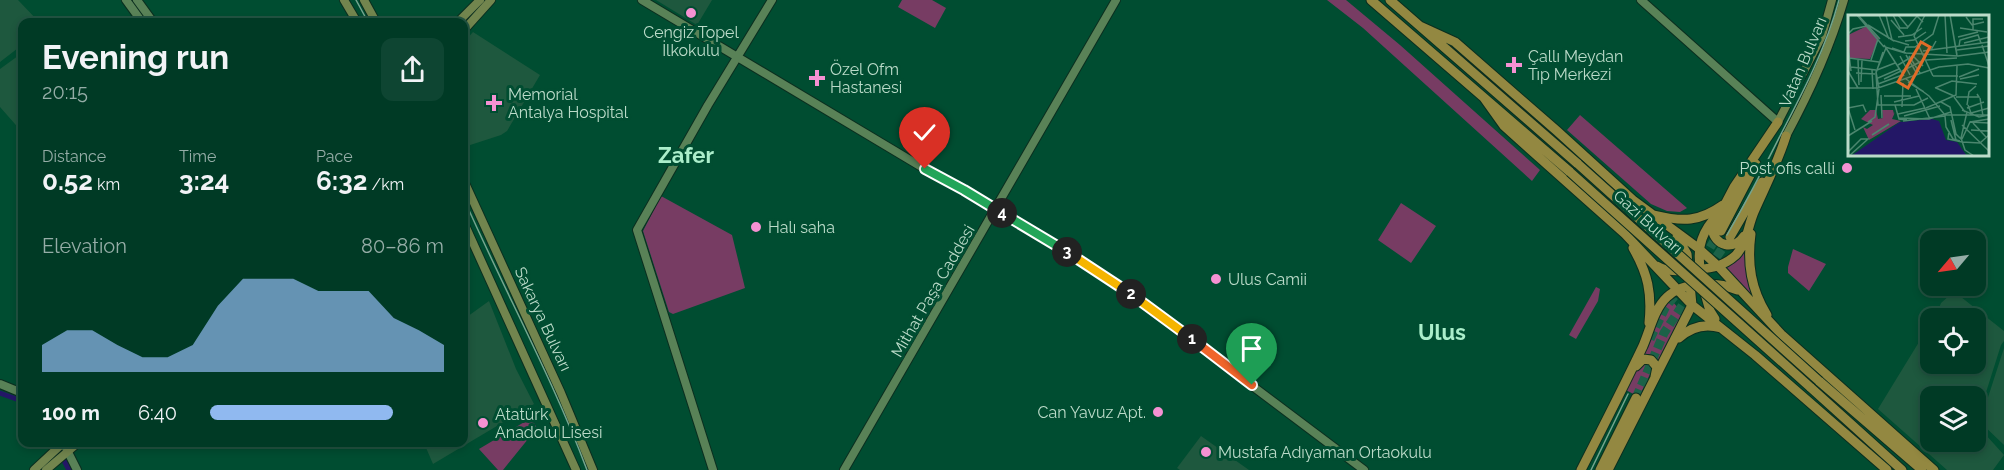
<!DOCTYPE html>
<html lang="en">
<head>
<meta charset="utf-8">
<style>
	body { margin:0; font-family:Raleway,sans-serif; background:#0e4532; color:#f1f3f6; height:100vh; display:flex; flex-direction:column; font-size:22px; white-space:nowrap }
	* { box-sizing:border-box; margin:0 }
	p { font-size:20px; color:#95ada7 }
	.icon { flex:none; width:33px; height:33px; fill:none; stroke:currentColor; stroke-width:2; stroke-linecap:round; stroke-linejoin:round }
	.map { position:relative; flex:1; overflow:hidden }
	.sheet { position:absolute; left:18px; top:18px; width:450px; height:429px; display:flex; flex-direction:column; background:#003a25; border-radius:12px; box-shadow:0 3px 9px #0003,0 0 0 2px #225442 }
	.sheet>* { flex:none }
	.needle { width:39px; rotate:241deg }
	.controls { position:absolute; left:1920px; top:230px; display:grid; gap:12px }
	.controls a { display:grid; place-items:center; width:66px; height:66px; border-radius:12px; background:#003a25; box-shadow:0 3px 9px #0003,0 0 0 2px #225442; font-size:30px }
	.pin { position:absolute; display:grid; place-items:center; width:51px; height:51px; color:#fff; margin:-62px -26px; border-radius:50% 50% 50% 0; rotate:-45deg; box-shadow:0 0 6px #0007 }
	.pin .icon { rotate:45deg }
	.km { position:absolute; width:30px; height:30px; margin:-15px; border-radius:50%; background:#222; color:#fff; font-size:16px; line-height:30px; text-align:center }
	.round { display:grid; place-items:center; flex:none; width:63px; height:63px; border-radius:12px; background:#0e4532 }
	.overview { display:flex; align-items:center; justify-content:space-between; height:102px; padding:0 24px }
	h1 { font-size:33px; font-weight:700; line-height:45px }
	.figures { display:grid; grid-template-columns:repeat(3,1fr); gap:9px; height:102px; padding:6px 24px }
	.figures div { display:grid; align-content:center }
	.figures b { font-size:26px; font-weight:700 }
	.figures small { font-size:16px; font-weight:400 }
	.figures p { font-size:16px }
	.chart { height:168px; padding:12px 24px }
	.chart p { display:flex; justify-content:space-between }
	.chart svg { width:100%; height:108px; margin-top:6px; fill:#90b9f0; opacity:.7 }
	ul { padding:0 24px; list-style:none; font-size:20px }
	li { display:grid; grid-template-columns:96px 72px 1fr; align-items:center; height:45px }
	li i { height:15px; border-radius:8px; background:#90b9f0 }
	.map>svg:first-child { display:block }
</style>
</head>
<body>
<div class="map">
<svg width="2004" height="470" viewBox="0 0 2004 470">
	<rect width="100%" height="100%" fill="#004d31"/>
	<path fill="#1e583e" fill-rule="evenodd" d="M0,0H18L39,22H22V45L0,62Z
		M656,0H712L697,25Z
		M473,32L540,75L507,131L501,135L464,147V42Z
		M22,53V132L0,107V69Z
		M1956,293L2004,331V341L2001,345L1976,424L2004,455L1993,470H1947L1878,409L1930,324V363H1976V318H1935L1941,303L1951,294ZM1930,396H1976V441H1930Z
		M489,301L516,369L534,404L433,464L424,443L464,442V319Z
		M2004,348V445L1980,422Z
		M1201,436L1249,470H1180L1177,468Z"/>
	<path fill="#773c63" d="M902,0H932L946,8L935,28L898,7Z
		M1327,0H1346L1400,45L1540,170L1532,181L1363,28Z
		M1580,115L1687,208L1680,212L1667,211L1651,204L1567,130Z
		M661,196L732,235L745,288L673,314L669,312L643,231Z
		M1401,203L1436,226L1411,263L1378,240Z
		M1746,248L1756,303L1724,269Z
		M1793,249L1826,264L1809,291L1788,273V267Z
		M1596,287L1600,289L1598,301L1576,339L1569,335Z
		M1670,299L1683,313L1660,361L1649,354H1641L1665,304Z
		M1643,363L1648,364L1651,372L1639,397L1624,389L1633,372Z
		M531,418L537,428L503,470H498L479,449Z"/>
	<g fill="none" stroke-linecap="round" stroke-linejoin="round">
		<path stroke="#231766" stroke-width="5" d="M0,393L22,401
			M54,442L69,470"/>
		<path stroke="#1c6248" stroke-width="9" stroke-dasharray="9 4.5" stroke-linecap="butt" d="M1703,259L1719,233
			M1709,268L1728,240
			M1650,339L1665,308L1680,289
			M1636,398L1664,333L1690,294"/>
		<defs>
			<path id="secondary" d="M126,0L142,22
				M137,0L153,22
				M642,0L925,169L964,190L1110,279L1364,470
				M1641,0L1778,122
				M1826,168L1829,165
				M0,384L22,393
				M63,442L77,470
				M713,470L637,230L708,105L772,0
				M844,470L1116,0"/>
			<path id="primary" d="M344,0L357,22
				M364,0L376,22
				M458,22L480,0
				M464,30L491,0
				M1778,122L1822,36L1832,0
				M1786,136C1810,92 1830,48 1844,0
				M464,181L561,393L593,470
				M464,223L576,470
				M34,470L64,442
				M46,470L79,442"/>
			<path id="highway" d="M1371,0L1570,172
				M1390,0L1578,164
				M1420,26L1455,42L1557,131L1633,200L1698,248L1719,267L1781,334L1934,470
				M1484,98L1504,126L1625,234L1692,305L1755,355L1887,470
				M1654,215C1683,222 1699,222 1723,205
				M1721,231L1756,164
				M1751,234C1747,264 1751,289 1767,315
				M1744,236C1734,251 1715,246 1712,229L1734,187L1778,122
				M1730,237L1762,182
				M1633,248C1648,274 1652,293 1649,323
				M1657,266C1667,272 1678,271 1689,270C1707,269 1722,268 1736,255C1747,243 1748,226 1754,212C1765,187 1778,162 1786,136
				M1701,274C1697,253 1699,237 1713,220
				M1704,290L1710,311L1715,319
				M1679,338C1691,327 1705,323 1721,328
				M1636,366L1643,359L1651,360L1657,367L1655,377
				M1819,381L1922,470
				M1810,387L1902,470
				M1581,470C1602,429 1623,388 1643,346C1650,330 1654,309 1667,297C1684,281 1717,281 1737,290
				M1600,470L1636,398
				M1608,470L1692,305L1687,254L1677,237"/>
		</defs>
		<use href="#secondary" stroke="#0b2e1f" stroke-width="10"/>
		<use href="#primary" stroke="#0b2e1f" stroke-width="10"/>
		<use href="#highway" stroke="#0b2e1f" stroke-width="11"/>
		<use href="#secondary" stroke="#598257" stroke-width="8"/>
		<use href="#primary" stroke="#72854e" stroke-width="8"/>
		<use href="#highway" stroke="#938841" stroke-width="9"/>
		<path stroke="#74a58f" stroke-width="1.5" d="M356,0L368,22
			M464,199C504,290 552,377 587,470
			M1727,235C1746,202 1764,168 1781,134C1804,90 1826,48 1839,0
			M1591,470L1628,394"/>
		<defs>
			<path id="highway-bridge" d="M1578,164L1819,381
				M1570,172L1810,387"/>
		</defs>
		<use href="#highway-bridge" stroke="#0b2e1f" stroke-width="11" stroke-linecap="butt"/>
		<use href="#highway-bridge" stroke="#938841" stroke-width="9"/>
	</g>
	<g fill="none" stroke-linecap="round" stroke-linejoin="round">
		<defs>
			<path id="split-1" d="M1192,339L1252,385"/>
			<path id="split-2" d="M1131,294L1192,339"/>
			<path id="split-3" d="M1067,252L1131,294"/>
			<path id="split-4" d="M1002,213L1067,252"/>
			<path id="split-5" d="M925,169L964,190L1002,213"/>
		</defs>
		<use href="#split-1" stroke="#fff" stroke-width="12"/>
		<use href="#split-2" stroke="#fff" stroke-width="12"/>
		<use href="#split-3" stroke="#fff" stroke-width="12"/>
		<use href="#split-4" stroke="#fff" stroke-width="12"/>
		<use href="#split-5" stroke="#fff" stroke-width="12"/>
		<use href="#split-1" stroke="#f0652b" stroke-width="8"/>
		<use href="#split-2" stroke="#f5b400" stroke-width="8"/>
		<use href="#split-3" stroke="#f5b400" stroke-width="8"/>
		<use href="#split-4" stroke="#22a559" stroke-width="8"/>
		<use href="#split-5" stroke="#22a559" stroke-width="8"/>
	</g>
	<g fill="#f591d2" stroke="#004d31" stroke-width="2">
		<circle cx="691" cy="13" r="6"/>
		<path d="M1511 56h6v6h6v6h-6v6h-6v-6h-6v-6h6z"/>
		<path d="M814 69h6v6h6v6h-6v6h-6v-6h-6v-6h6z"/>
		<path d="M491 94h6v6h6v6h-6v6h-6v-6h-6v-6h6z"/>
		<circle cx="1847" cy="168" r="6"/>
		<circle cx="756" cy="227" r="6"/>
		<circle cx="1216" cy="279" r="6"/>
		<circle cx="1158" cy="412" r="6"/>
		<circle cx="483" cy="423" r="6"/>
		<circle cx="1206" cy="452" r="6"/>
	</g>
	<g text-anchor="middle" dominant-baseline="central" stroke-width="6" stroke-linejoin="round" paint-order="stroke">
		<g font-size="16" fill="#bbdbc9" stroke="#004d31" text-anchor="start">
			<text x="691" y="32" text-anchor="middle">Cengiz Topel<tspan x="691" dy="18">İlkokulu</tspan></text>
			<text x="1528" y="56">Çallı Meydan<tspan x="1528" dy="18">Tıp Merkezi</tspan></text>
			<text x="830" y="69">Özel Ofm<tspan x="830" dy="18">Hastanesi</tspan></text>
			<text x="508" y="94">Memorial<tspan x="508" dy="18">Antalya Hospital</tspan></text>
			<text x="1835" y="168" text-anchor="end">Post ofis calli</text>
			<text x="768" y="227">Halı saha</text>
			<text x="1228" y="279">Ulus Camii</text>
			<text x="1146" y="412" text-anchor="end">Can Yavuz Apt.</text>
			<text x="495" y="414">Atatürk<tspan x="495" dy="18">Anadolu Lisesi</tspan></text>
			<text x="1218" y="452">Mustafa Adıyaman Ortaokulu</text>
		</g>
		<g font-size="16" fill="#bbdbc9" stroke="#004d31">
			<text transform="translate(1803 62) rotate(-67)">Vatan Bulvarı</text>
			<text transform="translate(1648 222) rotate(42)">Gazi Bulvarı</text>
			<text transform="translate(933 291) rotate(-60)">Mithat Paşa Caddesi</text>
			<text transform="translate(543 319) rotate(65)">Sakarya Bulvarı</text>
		</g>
		<g font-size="22" font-weight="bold" fill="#abeecb" stroke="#004d31">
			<text x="686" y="155">Zafer</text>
			<text x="1442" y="332">Ulus</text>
		</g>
	</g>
	<g transform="translate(1848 15)">
		<rect width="141" height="141" fill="#004d31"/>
		<path d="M19,11L31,23L22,44L2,43L0,20ZM22,95H28L30,104L35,103L34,95H45L46,99L48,95L44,104L53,106L21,125L15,112L19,114L25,110L13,104Z" fill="#773c63"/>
		<path d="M84,104L91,106L98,125L109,127L119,141H3L52,107Z" fill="#231766"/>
		<path fill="none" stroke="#4b866e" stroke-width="1.5" d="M9,0L36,32M10,0L32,24M31,0L41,24M38,0L44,25L61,30M45,0L52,13H60M50,0L60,12L69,1L75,7M77,0L66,21L85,61M97,0L99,38M102,0L109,40M118,2L124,10L136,7M43,5L56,20M20,10L46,26M112,13L139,17M125,15V4H135M0,19L5,14L19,11M50,22L64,20L74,13M110,22L130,17M57,26L66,25L78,17M88,26L83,35L88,26M116,28L141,22M36,30L56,61M134,30L141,51M0,31L3,56M111,31L112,25L130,20L133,28M37,32L57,38L110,41L141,37M38,33L56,61M44,33L58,38L109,41L102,0M109,35L141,31M75,36L141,27M35,37L28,58L30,90H47L51,104L59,105M56,37L58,32H67L85,19L91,0M58,40L69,59M52,41L62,60M61,41L72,58M1,43L31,47M10,45L11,70M23,45L30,24M78,45L109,43M50,50L65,41L75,51M3,52L28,55M24,55L25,74M29,55L47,48M0,56L10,73M54,56L74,46M8,58L27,59M85,61H110M111,62L131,54M30,63L51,54M36,64L53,56M58,64L81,81L97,100H141M112,64L131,60M13,67L14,45M60,67L76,77M30,69L54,60M0,73H30L91,52L120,49L141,53M31,73L28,57L38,33M87,73L104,66L129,69M88,73L106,81M68,74L82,104M33,80L34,103M36,81H63M106,82L117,97M108,82H131L129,79M132,83L135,101M46,87L71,81M93,87L102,92L108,119L113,124M29,90H66L80,83M119,90L121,77L128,71M120,90L123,98L141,93M54,92L55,68M0,93L7,115M0,93L15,90L18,97M78,93L108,80L109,51M119,93L136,87M114,95L131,102L141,100M119,97L113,123L117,135L126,141M50,99L77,93M56,101L92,91M51,103L81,104L103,97M103,105L108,125M55,106L97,101L98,112L105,124L112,126M20,107L27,102L31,74M122,107L141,104M125,108L138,122M114,110L141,136M123,115L141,116M101,116L100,124L114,127M24,120L41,109M0,121L24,106M114,124L122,107L141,108M114,127L132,128L141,120M0,137L13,124H20L1,141"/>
		<path fill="#e16c28" fill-opacity="0.15" stroke="#e16c28" stroke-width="3" d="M73,27L82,32L60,73L50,67Z"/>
		<rect width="141" height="141" fill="none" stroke="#bbdbc9" stroke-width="3"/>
	</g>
</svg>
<div class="controls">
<a><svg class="needle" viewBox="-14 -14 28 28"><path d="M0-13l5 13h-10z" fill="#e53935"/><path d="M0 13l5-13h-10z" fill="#95ada7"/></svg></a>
<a><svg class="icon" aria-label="locate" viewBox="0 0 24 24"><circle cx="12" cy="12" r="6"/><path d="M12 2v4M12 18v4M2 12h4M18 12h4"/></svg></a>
<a><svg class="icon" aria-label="layers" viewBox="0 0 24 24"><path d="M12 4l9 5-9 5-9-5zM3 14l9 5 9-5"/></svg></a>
</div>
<div class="pin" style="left:1252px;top:385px;background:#1e9e55"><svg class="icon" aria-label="arrive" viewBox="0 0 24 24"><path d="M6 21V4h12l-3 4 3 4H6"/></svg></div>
<div class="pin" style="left:925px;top:169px;background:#d93025"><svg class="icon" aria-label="check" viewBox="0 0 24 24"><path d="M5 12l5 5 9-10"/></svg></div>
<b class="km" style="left:1192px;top:339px">1</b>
<b class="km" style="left:1131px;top:294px">2</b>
<b class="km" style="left:1067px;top:252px">3</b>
<b class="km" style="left:1002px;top:213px">4</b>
<section class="sheet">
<div class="overview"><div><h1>Evening run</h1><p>20:15</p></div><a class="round"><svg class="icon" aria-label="share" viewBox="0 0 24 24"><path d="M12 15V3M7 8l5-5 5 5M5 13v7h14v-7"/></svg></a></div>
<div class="figures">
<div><p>Distance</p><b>0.52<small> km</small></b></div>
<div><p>Time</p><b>3:24</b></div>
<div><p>Pace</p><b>6:32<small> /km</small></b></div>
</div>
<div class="chart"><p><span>Elevation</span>80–86 m</p>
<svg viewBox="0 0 160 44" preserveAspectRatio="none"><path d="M0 44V33L10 27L20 27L30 33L40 38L50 38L60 33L70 17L80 6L90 6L100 6L110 11L120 11L130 11L140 22L150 27L160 33V44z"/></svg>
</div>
<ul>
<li><b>100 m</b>6:40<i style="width:78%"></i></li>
</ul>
</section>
</div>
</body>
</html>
